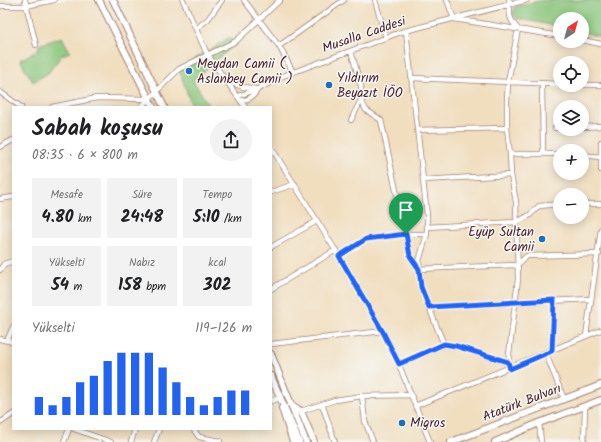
<!DOCTYPE html>
<html lang="tr">
<head>
<meta charset="utf-8">
<style>
	body { margin:0; font-family:Kalam,sans-serif; background:#f2f2f2; color:#202124; height:100vh; display:flex; flex-direction:column; font-size:15px; white-space:nowrap }
	* { box-sizing:border-box; margin:0 }
	p { font-size:13px; color:#757577 }
	.icon { flex:none; width:22px; height:22px; fill:none; stroke:currentColor; stroke-width:2; stroke-linecap:round; stroke-linejoin:round }
	.map { position:relative; flex:1; overflow:hidden }
	.panel { position:absolute; left:12px; top:106px; width:260px; height:324px; display:flex; flex-direction:column; background:#fff; border-radius:0px; box-shadow:0 2px 10px #0003 }
	.panel>* { flex:none }
	.needle { width:26px; rotate:36deg }
	.fabs { position:absolute; left:553px; top:12px; display:grid; gap:8px }
	.fabs a { display:grid; place-items:center; width:36px; height:36px; border-radius:50%; background:#fff; box-shadow:0 2px 10px #0003; font-size:20px }
	.pin { position:absolute; display:grid; place-items:center; width:34px; height:34px; color:#fff; margin:-41px -17px; border-radius:50% 50% 50% 0; rotate:-45deg; box-shadow:0 0 4px #0007 }
	.pin .icon { rotate:45deg }
	.round { display:grid; place-items:center; flex:none; width:42px; height:42px; border-radius:21px; background:#f2f2f2 }
	.head { display:flex; align-items:center; justify-content:space-between; height:68px; padding:0 20px }
	h1 { font-size:22px; font-weight:600; line-height:30px }
	.figures { display:grid; grid-template-columns:repeat(3,1fr); gap:6px; height:68px; padding:4px 20px }
	.figures div { display:grid; align-content:center; border-radius:0px; background:#f2f2f2; text-align:center }
	.figures b { font-size:17px; font-weight:600 }
	.figures small { font-size:11px; font-weight:400 }
	.figures p { font-size:11px }
	.chart { height:112px; padding:8px 20px }
	.chart p { display:flex; justify-content:space-between }
	.chart svg { width:100%; height:72px; margin-top:4px; stroke:#2563eb; stroke-width:6 }
	.map>svg:first-child { display:block }
</style>
</head>
<body>
<div class="map">
<svg width="601" height="442" viewBox="0 0 601 442">
	<rect width="100%" height="100%" fill="#f6f6f2"/>
	<filter id="ink" filterUnits="userSpaceOnUse"><feTurbulence type="fractalNoise" baseFrequency=".025" numOctaves="2"/><feDisplacementMap in="SourceGraphic" scale="8" xChannelSelector="R" yChannelSelector="G"/><feConvolveMatrix kernelMatrix="1 2 1 2 8 2 1 2 1" color-interpolation-filters="sRGB"/></filter>
	<filter id="wash" filterUnits="userSpaceOnUse"><feTurbulence type="fractalNoise" baseFrequency=".012" numOctaves="4" result="noise"/><feDisplacementMap in="SourceGraphic" scale="16" xChannelSelector="R" yChannelSelector="G"/><feGaussianBlur stdDeviation="0.9" result="paint"/><feColorMatrix in="noise" values="0 0 0 0 0 0 0 0 0 0 0 0 0 0 0 0 0 1.4 0 .05"/><feComposite in="paint" operator="in"/></filter>
	<g filter="url(#wash)">
		<rect width="100%" height="100%" fill="#f1debf"/>
		<path fill="#89c479" stroke="#6a7252" d="M543,0H601V37L582,32V19H560V27L516,18L513,15L515,7Z
			M62,37L70,52L62,55L48,73L33,82L20,60L38,50L39,45Z
			M230,37L234,45L193,80L209,106L192,107L179,69Z"/>
	</g>
	<g filter="url(#ink)">
		<g fill="none" stroke-linecap="round" stroke-linejoin="round">
			<defs>
				<path id="street" d="M25,0L36,45
					M183,0L207,54L245,107
					M244,0L279,46L293,72
					M375,0L386,38
					M447,0L454,19L560,36
					M509,0L511,3C508,15 510,20 518,29L508,82L507,101V128L510,154L511,175L516,202L518,279L508,363L510,369
					M0,6H26L54,0
					M196,29L208,19L222,0
					M406,31L427,215V234L419,261L421,287L444,345
					M582,40L601,44
					M279,46L344,0
					M351,51L361,86V100L351,120
					M411,78L560,84
					M229,82L243,87L256,89
					M542,84L543,152
					M582,85H601
					M0,92L21,107
					M238,96L258,89L283,76L401,32L527,0
					M241,100C249,101 254,96 258,89
					M361,100L366,110L381,120L410,256L419,269L517,265L527,256L599,254
					M52,107L97,98L150,99
					M141,107L179,69L236,41L280,0
					M582,127L601,126
					M555,128L560,127
					M417,130L507,128
					M601,142V170
					M0,147L13,140
					M271,147L339,256L383,331L395,355L430,442
					M510,154H560
					M582,155L601,157
					M423,180L511,175
					M271,192L295,184
					M0,199L13,197
					M582,204H601
					M427,227L517,222L530,215L539,206L560,204
					M271,247L317,221
					M339,256L366,239L407,234H427
					M0,270L4,264L13,261
					M271,289L336,250
					M429,307L591,299
					M586,336L601,229
					M0,339L13,342
					M7,341L13,327
					M271,344L383,331
					M552,351L554,300
					M546,354L564,399
					M399,364L444,345L456,346L508,363
					M362,396L365,421L373,442
					M271,401L280,398
					M322,404L335,442
					M415,406L601,330
					M301,411L335,400L362,396L411,395
					M0,423L13,414
					M539,423L541,442
					M74,429L111,442
					M193,429L199,437L220,441
					M64,442L69,429
					M131,442L135,429
					M154,442L159,429
					M584,442L585,406"/>
				<path id="secondary" d="M99,0L153,107
					M113,0L164,107
					M271,354L306,442
					M271,376L299,442
					M291,405L301,411L314,442
					M282,408L293,442
					M451,442L601,385
					M495,442L539,423L601,400"/>
			</defs>
			<use href="#street" stroke="#9e7e75" stroke-width="6"/>
			<use href="#secondary" stroke="#9e7e75" stroke-width="8"/>
			<use href="#street" stroke="#fff" stroke-width="4.5"/>
			<use href="#secondary" stroke="#fff" stroke-width="6"/>
		</g>
	</g>
	<g fill="none" stroke-linecap="round" stroke-linejoin="round" filter="url(#ink)">
		<defs>
			<path id="route" d="M406,234L410,256L419,269L421,287L429,307L554,300L552,351L510,369L508,362L456,346L444,344L399,364L383,332L339,256L366,239Z"/>
		</defs>
		<use href="#route" stroke="#fff" stroke-width="8"/>
		<use href="#route" stroke="#2563eb" stroke-width="5"/>
	</g>
	<g fill="#1f6fb2" stroke="#f6f6f2" stroke-width="1.5">
		<circle cx="189" cy="71" r="4"/>
		<circle cx="329" cy="85" r="4"/>
		<circle cx="542" cy="239" r="4"/>
		<circle cx="402" cy="423" r="4"/>
	</g>
	<g text-anchor="middle" dominant-baseline="central" stroke-width="3" stroke-linejoin="round" paint-order="stroke">
		<g font-size="13" fill="#4a1f2b" stroke="#f6f6f2">
			<text transform="translate(364 35) rotate(-19)">Musalla Caddesi</text>
			<text transform="translate(522 403) rotate(-21)">Atatürk Bulvarı</text>
		</g>
		<g font-size="13" fill="#4a1f2b" stroke="#f6f6f2" text-anchor="start">
			<text x="197" y="64">Meydan Camii (<tspan x="197" dy="15">Aslanbey Camii )</tspan></text>
			<text x="337" y="78">Yıldırım<tspan x="337" dy="15">Beyazıt İÖO</tspan></text>
			<text x="534" y="232" text-anchor="end">Eyüp Sultan<tspan x="534" dy="15">Camii</tspan></text>
			<text x="410" y="423">Migros</text>
		</g>
	</g>
</svg>
<div class="fabs">
<a><svg class="needle" viewBox="-14 -14 28 28"><path d="M0-13l5 13h-10z" fill="#e53935"/><path d="M0 13l5-13h-10z" fill="#757577"/></svg></a>
<a><svg class="icon" aria-label="locate" viewBox="0 0 24 24"><circle cx="12" cy="12" r="6"/><path d="M12 2v4M12 18v4M2 12h4M18 12h4"/></svg></a>
<a><svg class="icon" aria-label="layers" viewBox="0 0 24 24"><path d="M12 4l9 5-9 5-9-5zM3 14l9 5 9-5"/></svg></a>
<a>+</a>
<a>−</a>
</div>
<div class="pin" style="left:406px;top:234px;background:#1e9e55"><svg class="icon" aria-label="arrive" viewBox="0 0 24 24"><path d="M6 21V4h12l-3 4 3 4H6"/></svg></div>
<section class="panel">
<div class="head"><div><h1>Sabah koşusu</h1><p>08:35 · 6 × 800 m</p></div><a class="round"><svg class="icon" aria-label="share" viewBox="0 0 24 24"><path d="M12 15V3M7 8l5-5 5 5M5 13v7h14v-7"/></svg></a></div>
<div class="figures">
<div><p>Mesafe</p><b>4.80<small> km</small></b></div>
<div><p>Süre</p><b>24:48</b></div>
<div><p>Tempo</p><b>5:10<small> /km</small></b></div>
</div>
<div class="figures">
<div><p>Yükselti</p><b>54<small> m</small></b></div>
<div><p>Nabız</p><b>158<small> bpm</small></b></div>
<div><p>kcal</p><b>302</b></div>
</div>
<div class="chart"><p><span>Yükselti</span>119–126 m</p>
<svg viewBox="0 0 160 44" preserveAspectRatio="none"><path d="M5 44V33M15 44V38M25 44V33M35 44V24M45 44V20M55 44V11M65 44V6M75 44V6M85 44V6M95 44V15M105 44V24M115 44V33M125 44V38M135 44V33M145 44V29M155 44V29"/></svg>
</div>
</section>
</div>
</body>
</html>
